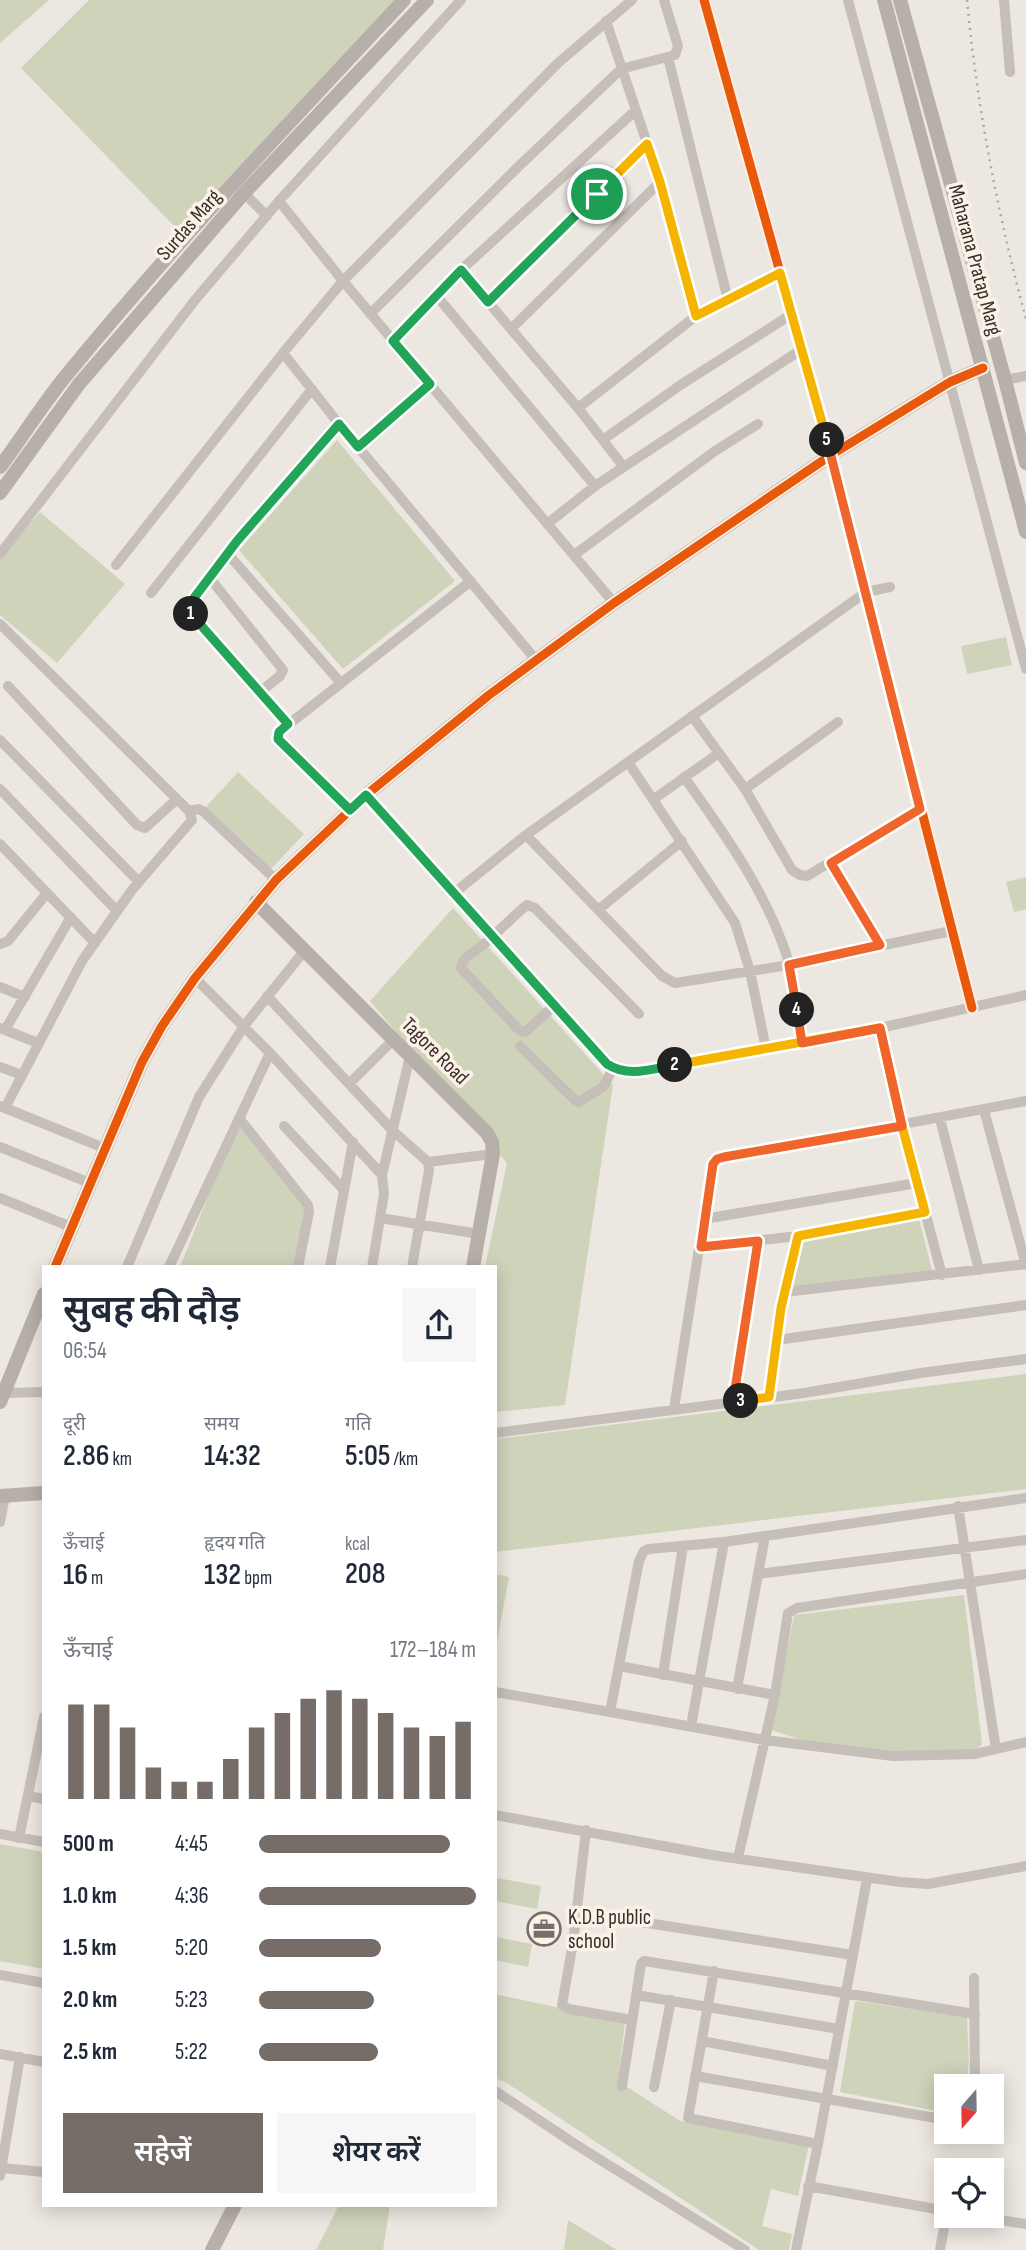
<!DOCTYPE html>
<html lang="hi">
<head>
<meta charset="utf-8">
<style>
	body { margin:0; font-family:"Sofia Sans Condensed","Noto Sans Devanagari",sans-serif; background:#f6f6f7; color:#1f2937; height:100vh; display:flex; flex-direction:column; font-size:26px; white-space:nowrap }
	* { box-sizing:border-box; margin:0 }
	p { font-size:23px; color:#747a83 }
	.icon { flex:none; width:38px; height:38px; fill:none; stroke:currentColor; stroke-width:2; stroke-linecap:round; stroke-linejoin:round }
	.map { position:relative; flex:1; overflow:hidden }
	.drawer { position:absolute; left:42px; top:1265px; width:455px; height:942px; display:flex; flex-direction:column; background:#fff; border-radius:0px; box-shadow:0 4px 18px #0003 }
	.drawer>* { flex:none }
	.needle { width:46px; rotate:200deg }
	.buttons { position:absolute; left:934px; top:2074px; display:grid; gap:14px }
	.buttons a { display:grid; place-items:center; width:70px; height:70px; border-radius:0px; background:#fff; box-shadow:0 4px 18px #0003; font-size:35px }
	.pin { position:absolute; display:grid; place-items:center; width:60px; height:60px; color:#fff; margin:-30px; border:4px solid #fff; border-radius:50%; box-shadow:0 2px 7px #0007 }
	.km { position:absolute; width:35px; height:35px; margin:-18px; border-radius:50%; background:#222; color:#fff; font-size:19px; line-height:35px; text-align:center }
	.round { display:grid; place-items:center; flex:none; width:74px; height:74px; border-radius:0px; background:#f6f6f7 }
	.head { display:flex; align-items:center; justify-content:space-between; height:119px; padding:0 21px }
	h1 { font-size:38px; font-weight:600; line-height:52px }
	.figures { display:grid; grid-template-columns:repeat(3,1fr); gap:10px; height:119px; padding:7px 21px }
	.figures div { display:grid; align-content:center }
	.figures b { font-size:30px; font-weight:600 }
	.figures small { font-size:19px; font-weight:400 }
	.figures p { font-size:19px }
	.chart { height:196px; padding:14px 21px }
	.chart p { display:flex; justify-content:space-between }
	.chart svg { width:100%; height:126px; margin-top:7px; stroke:#776d68; stroke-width:6 }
	.cta { display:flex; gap:14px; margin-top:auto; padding:14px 21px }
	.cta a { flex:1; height:80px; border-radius:0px; background:#776d68; color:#fff; font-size:28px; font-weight:600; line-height:80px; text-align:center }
	.cta a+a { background:#f6f6f7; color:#1f2937 }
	ul { padding:0 21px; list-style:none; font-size:23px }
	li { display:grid; grid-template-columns:112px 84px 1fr; align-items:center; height:52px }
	li i { height:18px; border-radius:9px; background:#776d68 }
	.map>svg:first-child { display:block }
</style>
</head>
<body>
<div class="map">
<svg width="1026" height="2250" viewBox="0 0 1026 2250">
	<rect width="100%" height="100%" fill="#ede7e1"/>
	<path fill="#cfd3ba" d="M0,0H49L0,43Z
		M89,0H400L180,232L21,68Z
		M337,440L455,581L343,669L239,550Z
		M40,512L125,584L57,663L0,615V559Z
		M1006,637L1012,665L967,674L961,646Z
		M238,772L304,834L270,870L204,809Z
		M1026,877V909L1014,912L1006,882Z
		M453,908L613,1085L565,1405L495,1412V1267H485L507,1163L370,1001Z
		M239,1118L312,1213L299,1267H180Z
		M919,1219L932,1270L789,1288L800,1240Z
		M1026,1374V1489L495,1552V1439Z
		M495,1574L509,1577L495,1653Z
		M964,1595L982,1744L979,1748C969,1751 958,1754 948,1756C898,1763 819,1748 772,1730L794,1615Z
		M0,1844L44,1852V1969L0,1961Z
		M497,1878L541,1886L537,1909L495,1901Z
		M495,1937L532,1944L528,1967L495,1960Z
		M495,1994L625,2022L618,2081L680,2121L809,2144L798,2196L771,2189L762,2226L792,2234L789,2250H759L507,2083L495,2078Z
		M855,2001L967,2017L969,2062L966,2086H947V2113L840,2092Z
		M339,2205H390L383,2250H316Z
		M568,2220L617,2250H564Z"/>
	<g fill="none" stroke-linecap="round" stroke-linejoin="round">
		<path stroke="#c6bfb9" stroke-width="10" d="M704,0L831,455L972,1008
			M848,0L1026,669
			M1004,0L1010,72
			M606,21L660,182L696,316
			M668,57L728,300
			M244,193L267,216
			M279,201L343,281L614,603
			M461,270L578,408L623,466
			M436,295L595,486
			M488,302L647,144
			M370,314L521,164L621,69L675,55L678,46L664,0
			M511,329L660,182
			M393,341L461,270L635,111
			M283,353L339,424L536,660
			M1005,380L1026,376
			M578,408L696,316L780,273
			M604,439L682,384L792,314
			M358,447L430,384
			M547,524L595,486L802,349
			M227,553L340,682
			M0,554L195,300L279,201L461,0
			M574,555L715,451L758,424
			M116,565L283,353L343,281L558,63L632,0
			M209,577L283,670L280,676L260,692
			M151,593L312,389
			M0,624L189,811L192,820L132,890L82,961L5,1108
			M8,686L137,825L145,828L177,799
			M692,716L745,789L792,870L800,875L807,876L920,809
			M288,724L193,619L191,606L237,541L339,424
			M0,740L139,882
			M628,762L735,923L750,971L766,1049
			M684,777C725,834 769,896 789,963C796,989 798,1017 802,1043
			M0,789L117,911
			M745,789L838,722
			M366,795L607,1064L624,1072H635L880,1028L1026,995
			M654,799L719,753
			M350,810L278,739L279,732L471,581
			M189,811L199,809L204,812L276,880
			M526,835L662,976L675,983L789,965L951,931
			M0,844L95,943
			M831,863L880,945
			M453,894L526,835L866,592L890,587
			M598,910L682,841
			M0,944L8,941L47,893
			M195,978L270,1053L382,1175L384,1194L372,1267
			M0,987L25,997
			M267,996L393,1131L428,1162L429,1170L412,1267
			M555,1005L525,1032L519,1030L461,968C462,959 468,956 475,951C494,938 509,919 527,905L535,908L639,1014
			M0,1028L38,1043
			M880,1028L902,1126L942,1275
			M5,1030L71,917
			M520,1046L575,1100L579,1102L604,1086L613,1068
			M0,1067L22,1075
			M349,1084L393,1040
			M0,1106L104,1148
			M984,1110L1026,1265
			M239,1118L308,1205L309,1212L298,1267
			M940,1119L979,1270
			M284,1126L344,1190
			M0,1147L90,1183
			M428,1162L493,1154
			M382,1175L410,1056
			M0,1198L71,1227
			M380,1218L479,1234
			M704,1219L917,1183
			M701,1247L798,1236
			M127,1267L199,1097L244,1026L305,950
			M169,1267L270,1053
			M330,1267L353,1142
			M785,1292L1026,1264
			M777,1340L1026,1305
			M4,1393L44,1392
			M769,1397L781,1308L798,1236L925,1212
			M733,1402L758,1241
			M674,1409L711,1171L717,1159L1026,1101
			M495,1433L804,1393L921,1373L1026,1359
			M1026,1498L724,1542L649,1549L644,1551L639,1561L610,1712L765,1740L893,1756L975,1754L1026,1742
			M958,1506L996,1749
			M0,1522L5,1496
			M758,1574L1026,1540
			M619,1666L775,1695
			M663,1675L683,1546
			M737,1689L765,1536
			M495,1692L610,1712
			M691,1726L724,1542
			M28,1796L44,1799
			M495,1815L712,1855L900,1882L928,1884L1026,1866
			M586,1830L573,1943L562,2005L569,2009L632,2020
			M0,1834L44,1842
			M19,1838L44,1717
			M738,1858L775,1695L788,1613L797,1608L1026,1574
			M576,1912L853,1955
			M714,1971L688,2118L818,2144
			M0,1975L44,1983
			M974,1978L975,2086
			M636,1995L839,2029
			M702,2041L833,2066
			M0,2054L44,2062
			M695,2076L947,2120
			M622,2086L641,1964L644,1961L975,2014
			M654,2087L671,2000
			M495,2091L578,2146L745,2250
			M2,2168L44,2172
			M0,2176L20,2057
			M808,2186L947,2211
			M974,2216L1026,2224
			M796,2250L818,2144L867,1879
			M940,2250L947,2211"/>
		<path stroke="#b7afa9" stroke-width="14" d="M884,0L1026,532
			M900,0L1005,380L1026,463
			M0,467C23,436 44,402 69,372C175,243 290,122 404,0
			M0,493L79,384L244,193L427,0
			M256,902L487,1133L492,1142L493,1154L473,1267
			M55,1267L142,1062L162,1026L195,978L276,880L366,795L489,695L614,603L831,455L950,382L983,368
			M0,1402L44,1294
			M0,1496L44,1493
			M212,2250L235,2205"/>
		<path stroke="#aea8a3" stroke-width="2.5" stroke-dasharray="2 5" stroke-linecap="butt" d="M967,0C977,107 998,215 1026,319"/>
		<defs>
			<path id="cycleway" d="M704,0L831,455L972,1008
				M55,1267L142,1062L162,1026L195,978L276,880L366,795L489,695L614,603L831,455L950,382L983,368"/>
		</defs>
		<use href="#cycleway" stroke="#faf1e7" stroke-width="13"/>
		<use href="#cycleway" stroke="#e8590c" stroke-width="9"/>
	</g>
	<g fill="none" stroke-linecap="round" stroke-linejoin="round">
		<defs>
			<path id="split-1" d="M191,614V606L194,598L237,541L339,424L358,447L430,384L393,341L461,270L488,302L597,194"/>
			<path id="split-2" d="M191,614L288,724L279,732L278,739L350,810L366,795L607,1064C628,1078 652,1069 675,1065"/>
			<path id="split-3" d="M675,1065L880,1028L902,1126L925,1212L798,1236L781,1308L769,1397L741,1401"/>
			<path id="split-4" d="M741,1401L733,1402L758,1241L701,1247L713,1164L717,1159L724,1157L902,1126L880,1028L802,1043L797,1010"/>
			<path id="split-5" d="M797,1010L789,965L880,945L831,863L920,809L827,440"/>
			<path id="split-6" d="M597,194L647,144L660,182L696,316L780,273L827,440"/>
		</defs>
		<use href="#split-1" stroke="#fff" stroke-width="14"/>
		<use href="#split-2" stroke="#fff" stroke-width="14"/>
		<use href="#split-3" stroke="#fff" stroke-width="14"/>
		<use href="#split-4" stroke="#fff" stroke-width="14"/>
		<use href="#split-5" stroke="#fff" stroke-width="14"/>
		<use href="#split-6" stroke="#fff" stroke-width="14"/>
		<use href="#split-1" stroke="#22a559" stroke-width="9"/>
		<use href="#split-2" stroke="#22a559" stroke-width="9"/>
		<use href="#split-3" stroke="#f5b400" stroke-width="9"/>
		<use href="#split-4" stroke="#f0652b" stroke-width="9"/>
		<use href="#split-5" stroke="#f0652b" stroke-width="9"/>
		<use href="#split-6" stroke="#f5b400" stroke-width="9"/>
	</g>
	<defs>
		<symbol id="office-ring" viewBox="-11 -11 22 22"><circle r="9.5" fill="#faf1e7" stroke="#776d68" stroke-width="1.5"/><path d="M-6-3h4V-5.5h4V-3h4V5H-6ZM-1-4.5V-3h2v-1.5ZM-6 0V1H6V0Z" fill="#776d68"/></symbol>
	</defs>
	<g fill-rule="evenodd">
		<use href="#office-ring" x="525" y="1910" width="38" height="38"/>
	</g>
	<g text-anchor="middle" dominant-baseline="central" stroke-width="7" stroke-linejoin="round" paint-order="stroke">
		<g font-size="21" fill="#372c27" stroke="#faf1e7">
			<text transform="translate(189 225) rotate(-49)">Surdas Marg</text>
			<text transform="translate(975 260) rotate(75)">Maharana Pratap Marg</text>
			<text transform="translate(435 1051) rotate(45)">Tagore Road</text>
		</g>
		<g font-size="21" fill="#372c27" stroke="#faf1e7" text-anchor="start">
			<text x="568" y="1917">K.D.B public<tspan x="568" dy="24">school</tspan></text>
		</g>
	</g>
</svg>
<div class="buttons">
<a><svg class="needle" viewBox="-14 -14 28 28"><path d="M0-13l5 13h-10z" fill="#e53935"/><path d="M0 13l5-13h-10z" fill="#747a83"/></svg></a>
<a><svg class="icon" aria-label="locate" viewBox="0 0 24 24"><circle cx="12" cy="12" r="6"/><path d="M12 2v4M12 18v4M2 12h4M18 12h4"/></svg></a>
</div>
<div class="pin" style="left:597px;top:194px;background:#1e9e55"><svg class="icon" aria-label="arrive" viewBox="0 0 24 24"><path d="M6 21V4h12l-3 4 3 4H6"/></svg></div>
<b class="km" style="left:191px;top:614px">1</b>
<b class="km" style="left:675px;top:1065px">2</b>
<b class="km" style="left:741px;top:1401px">3</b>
<b class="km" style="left:797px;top:1010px">4</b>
<b class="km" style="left:827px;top:440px">5</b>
<section class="drawer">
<div class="head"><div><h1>सुबह की दौड़</h1><p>06:54</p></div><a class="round"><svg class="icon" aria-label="share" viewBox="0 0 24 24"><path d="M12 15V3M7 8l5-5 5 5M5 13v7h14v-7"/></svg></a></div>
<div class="figures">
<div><p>दूरी</p><b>2.86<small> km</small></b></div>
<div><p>समय</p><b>14:32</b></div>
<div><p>गति</p><b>5:05<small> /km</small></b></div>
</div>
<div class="figures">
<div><p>ऊँचाई</p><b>16<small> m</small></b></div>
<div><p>हृदय गति</p><b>132<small> bpm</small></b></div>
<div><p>kcal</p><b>208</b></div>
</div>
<div class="chart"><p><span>ऊँचाई</span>172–184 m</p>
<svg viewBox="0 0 160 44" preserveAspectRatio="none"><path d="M5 44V11M15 44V11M25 44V19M35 44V33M45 44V38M55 44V38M65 44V30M75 44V19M85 44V14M95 44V9M105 44V6M115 44V9M125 44V14M135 44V19M145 44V22M155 44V17"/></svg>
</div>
<ul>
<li><b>500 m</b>4:45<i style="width:88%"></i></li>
<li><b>1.0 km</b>4:36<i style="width:100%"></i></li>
<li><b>1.5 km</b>5:20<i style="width:56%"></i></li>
<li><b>2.0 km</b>5:23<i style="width:53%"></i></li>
<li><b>2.5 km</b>5:22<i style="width:55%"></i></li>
</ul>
<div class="cta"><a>सहेजें</a><a>शेयर करें</a></div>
</section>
</div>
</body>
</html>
